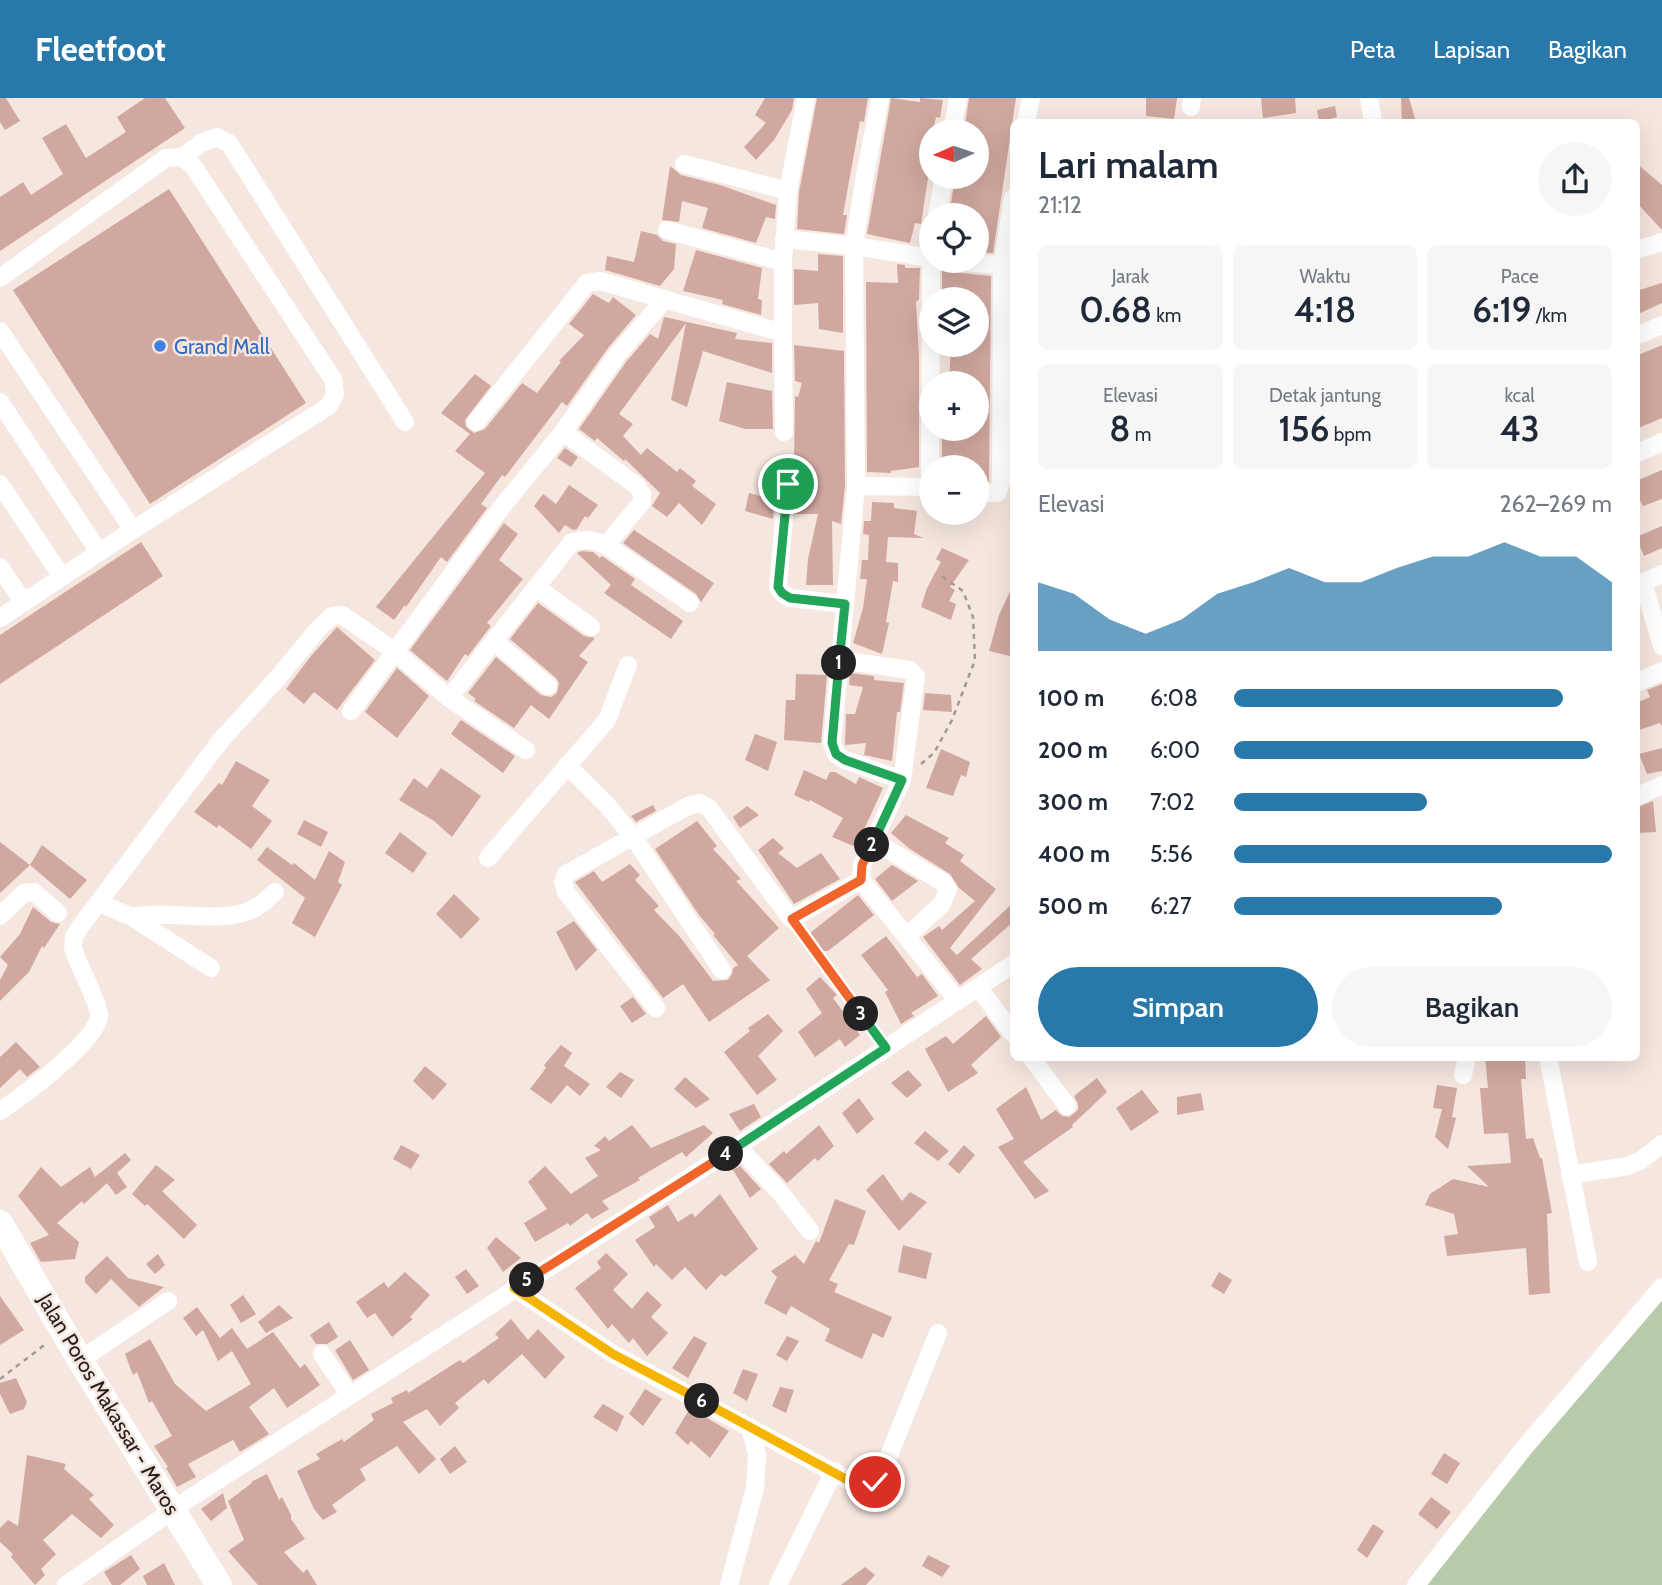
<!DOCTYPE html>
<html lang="id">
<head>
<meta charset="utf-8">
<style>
	body { margin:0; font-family:Cabin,sans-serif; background:#f6f6f7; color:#1f2937; height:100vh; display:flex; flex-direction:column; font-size:26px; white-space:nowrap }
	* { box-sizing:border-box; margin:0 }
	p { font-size:23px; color:#747a83 }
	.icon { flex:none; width:38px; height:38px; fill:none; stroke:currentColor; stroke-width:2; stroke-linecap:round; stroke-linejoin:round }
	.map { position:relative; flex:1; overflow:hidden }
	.drawer { position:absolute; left:1010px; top:21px; width:630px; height:942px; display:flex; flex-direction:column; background:#fff; border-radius:10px; box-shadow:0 7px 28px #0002 }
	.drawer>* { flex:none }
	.needle { width:46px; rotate:267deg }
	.controls { position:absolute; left:919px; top:21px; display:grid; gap:14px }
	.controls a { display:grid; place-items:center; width:70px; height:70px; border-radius:50%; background:#fff; box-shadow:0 7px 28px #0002; font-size:35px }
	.pin { position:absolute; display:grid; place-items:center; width:60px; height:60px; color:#fff; margin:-30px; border:4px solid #fff; border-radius:50%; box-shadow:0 2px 7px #0007 }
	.km { position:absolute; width:35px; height:35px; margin:-18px; border-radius:50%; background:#222; color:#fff; font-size:19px; line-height:35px; text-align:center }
	.round { display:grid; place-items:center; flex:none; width:74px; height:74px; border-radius:37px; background:#f6f6f7 }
	.overview { display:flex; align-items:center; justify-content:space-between; height:119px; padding:0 28px }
	h1 { font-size:38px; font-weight:600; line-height:52px }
	.figures { display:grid; grid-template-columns:repeat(3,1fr); gap:10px; height:119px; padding:7px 28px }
	.figures div { display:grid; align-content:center; border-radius:10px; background:#f6f6f7; text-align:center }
	.figures b { font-size:35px; font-weight:600 }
	.figures small { font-size:19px; font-weight:400 }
	.figures p { font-size:19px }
	.chart { height:196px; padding:14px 28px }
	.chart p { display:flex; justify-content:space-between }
	.chart svg { width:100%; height:126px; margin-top:7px; fill:#2878aa; opacity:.7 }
	.action { display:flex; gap:14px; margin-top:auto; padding:14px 28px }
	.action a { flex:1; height:80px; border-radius:42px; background:#2878aa; color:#fff; font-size:28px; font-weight:600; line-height:80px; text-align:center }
	.action a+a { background:#f6f6f7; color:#1f2937 }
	ul { padding:0 28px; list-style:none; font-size:23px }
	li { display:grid; grid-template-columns:112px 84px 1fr; align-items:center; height:52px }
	li i { height:18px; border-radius:9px; background:#2878aa }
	header { display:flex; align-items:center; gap:42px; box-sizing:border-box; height:98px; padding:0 35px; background:#2878aa; color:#fff }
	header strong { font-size:33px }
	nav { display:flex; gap:38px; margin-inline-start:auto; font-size:24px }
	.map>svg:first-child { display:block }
</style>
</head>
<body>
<header>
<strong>Fleetfoot</strong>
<nav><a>Peta</a><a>Lapisan</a><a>Bagikan</a></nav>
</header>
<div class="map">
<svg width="1662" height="1487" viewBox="0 0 1662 1487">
	<rect width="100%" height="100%" fill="#f5e6df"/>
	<path fill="#b7cbab" d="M1662,1181V1487H1420Z"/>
	<path fill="#d0a89f" d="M0,0H6L20,23L5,32L0,24Z
		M145,0H165L185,30L0,153V99L23,84L31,97L63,76L42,40L66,26L86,60L126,34L117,19Z
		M765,0H794L792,12L774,42L756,62L744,49L766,25L755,17Z
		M817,0H868L864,24L860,23L843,117H847L844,136L797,131L799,94Z
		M891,0L920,4V0L943,2L940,20L936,19L933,33H931L929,56L931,60L921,126L915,125L910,145L867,136Z
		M969,0H1016L993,155L976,154V117H967L950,112L955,79H976V33H964Z
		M1146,0H1177L1174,21L1146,18Z
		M1261,0H1295L1296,15L1263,20Z
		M1401,0H1409L1416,24H1402Z
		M1335,8L1337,19L1319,24L1317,12Z
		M1636,65L1662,87V132L1636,104Z
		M670,68L681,77L720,87L776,107L775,121L766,119L756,145L702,130L708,110L682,103L679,124L662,122Z
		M169,91L306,305L150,406L13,192Z
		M641,133L657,137L663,143L676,146L674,171L660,188L605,172L607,158L634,164Z
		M696,152L762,170L758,201L762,202L761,217L722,206L723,202L683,193Z
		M818,156L843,158V235L819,231L818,205L794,207V171L818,173Z
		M897,166L905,167V170H920L919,201L916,204L919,260V369L891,373V375L867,374L866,184L898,185Z
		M942,171L951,174L991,178L989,384H976V369H942V331H976V285H949L951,247H976V201H942Z
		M1662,185V205L1636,217V193Z
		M593,196L609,205L613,199L636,217L608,250L567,308L562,304L505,379L502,377L481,406L487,410L447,464L441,459L406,509L405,507L394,522L376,509L485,375L455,353L470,336L441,315L475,276L491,288L465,322L466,329L474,335L485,331L522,285L537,295L561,264L559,263L584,237L569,226Z
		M664,219L737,235L735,241L772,245V275L703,253L687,309L671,302L686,225L619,316L633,326L623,338L641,357L647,350L677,374L680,370L696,383L692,388L716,406L702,427L679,405L667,419L652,408L660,395L625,361L624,363L597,340L595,343L579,331L626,264L650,236L658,241Z
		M794,247L844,253L845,388L841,426L832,423L833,487H806L808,461L818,416H796L798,387L796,380L800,361H794L795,298L798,299L802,285L795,283Z
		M1662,247V320L1636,331V258Z
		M727,284L772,293L773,331H745L719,323Z
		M565,350L578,359L571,369L557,360Z
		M1662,372V401L1643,408L1636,396V383Z
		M569,387L598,407L588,420L585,418L577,431L573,432L565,427L559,435L534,408L543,396L556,406Z
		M749,395L774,402L773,421L745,413Z
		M872,404L894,405V410L917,413L914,436L923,440L888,439L886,464L898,465V484L893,483L886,524L889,525L882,556L853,545L863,510L867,481H860L862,462H868L869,437L863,436L864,423H871Z
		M504,425L518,436L499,462L523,481L487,525L491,528L468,558L465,556L447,583L410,552Z
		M1662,428V450L1644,458L1636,439Z
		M634,432L714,485L701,504L696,496L623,445Z
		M141,444L163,478L0,586V537Z
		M942,450L969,462L950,489L955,492L949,503L956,506L951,522L921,509L927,490L941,464L936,461Z
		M582,453L593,454L600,460L602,458L635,481L631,487L683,523L671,541L604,495L611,487L577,455Z
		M1013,487V543L1010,558L989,553L999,517Z
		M538,505L584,538L595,540L579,558L588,564L549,621L531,607L514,630L474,603L476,601L468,595L496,559L541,597L551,599L557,595L559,585L556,580L510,541Z
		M337,529L375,562L337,612L314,594L304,606L286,591L311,558Z
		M397,570L429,598L397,640L365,614Z
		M850,575L874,578V582L904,585L900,614H897L892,663L864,657L866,645L845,647L846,616H855L863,589L849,587Z
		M796,576L827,577L821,645L784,642L786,602H795Z
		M1662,586V628L1660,625L1636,633V605L1650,599L1647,592Z
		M925,595L951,597L952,614L923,612Z
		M461,622L515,658L503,675L451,636Z
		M755,636L777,644L768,673L745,662Z
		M1662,650V673L1647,676L1639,656Z
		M941,651L970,664L966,679L961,677L953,698L926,690Z
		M236,663L270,682L252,708L272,723L251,751L219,727L217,730L194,714L219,685L222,687Z
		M441,670L481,698L452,739L434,723L399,702L414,680L427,690Z
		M804,672L826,682L830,674H835L856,686L859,679L883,690L856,749L832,739L843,720L810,702L809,704L794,697Z
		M1653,703L1656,734L1636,735V710Z
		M653,707L656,713L636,724L631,718Z
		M747,708L759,717L740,730L733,719Z
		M906,717L949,740L945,745L964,757L960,763L996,791L950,850L957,857L1013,805V824L971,861L982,871L960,887L923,839L939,828L942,832L975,803L959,790L950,776L910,751L891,735Z
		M304,722L328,734L321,749L297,736Z
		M697,723L717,748L713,751L741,781L736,783L779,830L747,858L770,882L709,924L683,886L663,900L575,784L594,773L602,784L630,766L640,777L635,782L659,808L654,812L680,839L713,883L728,882L732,876L733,870L738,867L713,837L715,836L699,817L655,751Z
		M400,734L427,755L413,775L385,755Z
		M773,740L784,750L778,755L797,770L821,755L840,781L794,806L758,752Z
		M0,744L30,767L0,795Z
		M42,747L87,782L70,801L30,767Z
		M267,749L292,767L294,765L315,782L329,753L345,764L338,784L342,787L315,839L292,825L305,800L257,762Z
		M892,767L918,783L892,803L875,781Z
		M454,796L480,821L461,841L436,816Z
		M858,797L874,817L828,853H823L810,835Z
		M33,809L51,824L60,826L44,850L42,848L29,874L0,903V882L8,867L0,859L20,836Z
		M574,823L597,852L576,873L556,834Z
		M886,838L917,879L922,876L938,898L911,915L914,918L901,926L885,894L888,892L861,857Z
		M820,879L837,897L833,900L860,937L845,949L840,941L815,959L798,934L822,915L806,891Z
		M633,899L646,916L632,925L620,908Z
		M768,916L783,933L758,958L777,982L757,997L724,954L750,933L748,930Z
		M986,918L1001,939L971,967L978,975L948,994L925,951L946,938L953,946Z
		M16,944L40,969L27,979L20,971L0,990V959Z
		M561,947L572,955L564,968L590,986L580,998L567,987L551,1006L530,991L546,970L544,967Z
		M1485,959H1525L1526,981H1521L1526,1041L1533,1040L1540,1060H1542L1552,1115L1547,1116L1550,1195L1529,1197L1526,1150L1447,1158L1444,1138L1458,1136L1454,1116L1425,1107L1430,1096L1453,1081L1489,1089L1467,1068L1511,1065L1508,1035L1484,1036L1480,990H1488Z
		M425,968L447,986L433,1002L413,983Z
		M908,972L922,987L907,1000L891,985Z
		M620,974L634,982L621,1000L606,989Z
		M685,979L710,1001L696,1010L674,991Z
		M1097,980L1107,994L1072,1027L1073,1029L1023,1064L1049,1093L1035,1101L998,1049L1014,1041L996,1011L1026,989L1041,1022L1056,1012L1062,1018L1069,1019L1078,1012V1006L1074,998Z
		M1437,987L1457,990L1452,1019L1456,1020L1448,1051L1435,1039L1442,1011L1433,1010Z
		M1142,992L1159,1014L1131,1033L1116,1010Z
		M1201,995L1204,1012L1177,1017V999Z
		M859,1000L874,1021L857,1036L842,1015Z
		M754,1006L761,1019L740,1033L729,1016Z
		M632,1027L651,1050L704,1027L713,1035L686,1059L682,1054L638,1080L640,1082L602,1103L609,1111L592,1121L587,1115L570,1128L568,1125L535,1144L524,1125L547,1111L528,1084L545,1068L571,1096L598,1078L585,1060L601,1052L594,1048L605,1038L609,1043Z
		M819,1027L834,1048L818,1063L815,1060L787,1085L769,1066L784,1053L786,1056Z
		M925,1033L949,1053L938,1063L914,1045Z
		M401,1047L420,1057L411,1071L393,1061Z
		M964,1047L975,1057L959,1076L948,1066Z
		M125,1055L131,1062L117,1075L127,1089L116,1097L107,1085L84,1106L82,1103L57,1125L79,1144L75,1161L41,1164L30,1145L49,1137L18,1098L41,1069L61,1089L90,1069L95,1079Z
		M156,1067L175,1082L162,1093L197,1127L184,1141L147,1106L145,1108L132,1096Z
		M740,1068L761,1091L750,1100L733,1072Z
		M883,1076L902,1103L910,1094L927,1104L899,1133L866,1092Z
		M720,1096L758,1151L725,1179L721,1176L706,1192L685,1169L672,1182L656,1166L654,1169L635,1142L655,1129L649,1119L668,1107L678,1124L692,1115L695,1119Z
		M835,1101L866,1113L854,1147L849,1146L829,1182L838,1186L834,1194L892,1219L883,1240L873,1235L862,1261L825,1243L830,1231L791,1208L786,1217L764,1205L777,1179L771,1173L795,1157L804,1166L816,1143L819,1145Z
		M496,1139L521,1160L503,1174L487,1150Z
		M903,1147L932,1155L926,1181L898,1174Z
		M606,1155L628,1176L613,1192L632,1211L647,1193L662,1207L651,1219L668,1235L647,1258L633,1240L629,1245L612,1226L608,1231L575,1190L601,1170L597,1164Z
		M158,1156L165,1167L155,1176L146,1166Z
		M107,1158L128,1180L164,1189L139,1209L111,1181L96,1196L85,1184V1179Z
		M466,1171L479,1188L467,1196L455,1179Z
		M405,1174L430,1197L410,1219L413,1221L392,1239L375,1215L367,1220L356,1204L384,1184L388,1190Z
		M1219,1174L1232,1182L1224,1196L1211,1188Z
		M243,1197L256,1216L241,1225L230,1207Z
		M0,1198L24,1232L0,1247Z
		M279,1207L293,1220L266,1235L258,1224Z
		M197,1209L220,1240L232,1230L247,1251L273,1234L300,1270L305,1266L320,1287L287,1310L274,1290L249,1309L269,1336L240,1354L233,1342L188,1366L196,1379L177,1389L166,1370L168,1369L154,1348L172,1338L152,1303L149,1305L137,1274L133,1277L125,1256L150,1241L175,1286L206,1313L251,1286L232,1253L218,1263L203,1232L196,1238L183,1220Z
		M511,1221L528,1242L538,1231L565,1259L545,1281L522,1256L488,1286L484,1281L455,1305L459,1310L440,1328L427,1311L403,1324L436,1361L419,1376L397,1348L360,1371L366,1382L332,1407L337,1414L323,1422L314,1411L297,1373L320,1361L316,1356L342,1341L344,1344L374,1322L371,1316L393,1305L391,1300L407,1292L408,1295L460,1262L463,1265L499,1240L495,1236Z
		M329,1224L338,1239L327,1246H316L310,1237Z
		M694,1238L707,1245L688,1280L672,1270Z
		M787,1238L799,1243L787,1263L776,1257Z
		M350,1242L369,1272L353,1282L335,1252Z
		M743,1271L758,1276L747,1303L733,1295Z
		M16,1280L27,1304L24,1311L10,1316L0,1296V1285Z
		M780,1289L794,1292L786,1315L772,1308Z
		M645,1291L662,1301L643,1328L629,1316Z
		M603,1306L624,1318L617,1334L593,1319Z
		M690,1310L729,1333L710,1360L691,1343L688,1347L675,1335Z
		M455,1348L467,1364L450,1376L440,1361Z
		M1444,1355L1460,1365L1447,1386L1431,1376Z
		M27,1357L66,1366L64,1371L94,1397L89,1401L114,1427L101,1440L72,1416L43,1442L56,1456L41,1471L45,1477L35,1487L11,1459L13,1456L0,1444V1430L8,1422L18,1428Z
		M267,1376L279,1402L282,1399L291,1417V1421L305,1441L284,1454L303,1475L307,1471L317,1487H258L228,1453L244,1442L228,1403L252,1385L251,1384Z
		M223,1395L227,1410L211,1423L201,1411Z
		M1431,1399L1451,1414L1437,1431L1418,1416Z
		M1373,1426L1384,1433L1367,1460L1357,1452Z
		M131,1457L140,1471L120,1487H112L104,1474Z
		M928,1457L950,1468L942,1479L922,1468Z
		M164,1465L175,1487H147L143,1478Z
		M865,1469L875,1477L866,1487H841Z"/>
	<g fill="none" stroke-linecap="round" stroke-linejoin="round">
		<path stroke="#a59994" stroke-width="2.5" stroke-dasharray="5 5" stroke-linecap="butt" d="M921,666L934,655L952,622L975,562L973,519L963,493L940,477
			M801,834L876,936
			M0,1281L47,1245"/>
		<path stroke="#fff" stroke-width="18" d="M880,0L865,77L854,148L931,160
			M1369,0L1373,24
			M1191,9L1192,0
			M1026,24L1031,0
			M952,33L958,0
			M183,59L201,45L217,39L229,45L405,324
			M684,66L788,93
			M937,117L944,79
			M667,132L783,164
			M784,141L854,148L856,388L832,645L836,656L845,662L902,682L862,767L861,782L958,903
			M1636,152L1662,144
			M952,163L1011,168
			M0,180L166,60L183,59L193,68L333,281L335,296L329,308L133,432L0,520
			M0,233L133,432
			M783,235V164L788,93L806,0
			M1636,238L1662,227
			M0,304L99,454
			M476,324L587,185L600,183L783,235L784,334
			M563,334L637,388L642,396V404L606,447
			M1636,356L1662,344
			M0,386L62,479
			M787,386L778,489L782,495L790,500L845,506
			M856,388L931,389
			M930,389L931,154
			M976,395H997L1001,385L1002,168L1013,100
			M0,469L24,505
			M1643,485L1662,548
			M1636,488L1662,476
			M536,489L591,529
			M494,543L548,588
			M840,562L910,572L916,578L902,682
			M1636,585L1662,573
			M449,600L526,652
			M351,613L501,410L563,334L617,257L665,201
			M567,667L607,707L634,740L722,872
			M1636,699L1662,687
			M874,743L944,785L948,791L942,806L907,838
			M488,760L607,622L628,567
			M99,805L132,819L211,870
			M0,818L24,795L34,794L58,815
			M132,819C168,811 222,827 253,811C261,808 268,800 275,794
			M978,889L1013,936
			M656,910L566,794L563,784L566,776L688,708L699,705L709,710L791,821L861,782
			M1031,959L1067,1008
			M1548,959L1588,1164
			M1463,977L1467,959
			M0,1013C21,999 101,941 99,916C97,901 78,867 73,850L74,839L80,829L221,642L275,583L319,530L332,518L342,517L394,553L449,600L572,444C585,440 593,442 606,447L690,505
			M738,1048L783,1098L810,1133
			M1570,1077L1628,1068L1640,1063L1662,1046
			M514,1190L613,1256L853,1385C867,1387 874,1386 882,1375L938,1235
			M322,1256L349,1296
			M80,1262L168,1203
			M173,1411L738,1048L1013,866
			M66,1487L160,1421
			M729,1487L755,1390L757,1356L750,1329
			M778,1487L834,1373
			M1416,1487L1524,1350L1662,1189"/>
		<path stroke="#fff" stroke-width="26" d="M0,1125L80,1262L219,1487"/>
	</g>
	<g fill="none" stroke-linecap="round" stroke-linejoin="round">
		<defs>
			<path id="split-1" d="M788,386L778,489L782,495L790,500L845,506L839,565"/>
			<path id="split-2" d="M839,565L832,645L836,656L845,662L902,682L872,747"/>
			<path id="split-3" d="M861,916L792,821L861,782L862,767L872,747"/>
			<path id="split-4" d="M726,1056L886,950L861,916"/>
			<path id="split-5" d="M527,1182L726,1056"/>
			<path id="split-6" d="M527,1182L514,1190L613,1256L702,1303"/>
			<path id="split-7" d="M702,1303L853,1385L864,1386L875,1384"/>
		</defs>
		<use href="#split-1" stroke="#fff" stroke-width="14"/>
		<use href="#split-2" stroke="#fff" stroke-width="14"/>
		<use href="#split-3" stroke="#fff" stroke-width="14"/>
		<use href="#split-4" stroke="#fff" stroke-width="14"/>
		<use href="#split-5" stroke="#fff" stroke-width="14"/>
		<use href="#split-6" stroke="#fff" stroke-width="14"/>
		<use href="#split-7" stroke="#fff" stroke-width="14"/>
		<use href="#split-1" stroke="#22a559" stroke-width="9"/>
		<use href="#split-2" stroke="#22a559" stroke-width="9"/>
		<use href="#split-3" stroke="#f0652b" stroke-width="9"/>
		<use href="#split-4" stroke="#22a559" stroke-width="9"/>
		<use href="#split-5" stroke="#f0652b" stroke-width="9"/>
		<use href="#split-6" stroke="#f5b400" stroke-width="9"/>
		<use href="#split-7" stroke="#f5b400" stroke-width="9"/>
	</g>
	<circle fill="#3f7fe0" stroke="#f5e6df" stroke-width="2.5" cx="160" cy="248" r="7"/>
	<g text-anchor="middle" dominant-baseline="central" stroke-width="5" stroke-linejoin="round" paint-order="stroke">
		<g font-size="21" fill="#366cbe" stroke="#f5e6df" text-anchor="start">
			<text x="174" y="248">Grand Mall</text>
		</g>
		<g font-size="21" fill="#231e1b" stroke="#f5e6df">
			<text transform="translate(109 1306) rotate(59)">Jalan Poros Makassar - Maros</text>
		</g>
	</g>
</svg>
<div class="controls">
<a><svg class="needle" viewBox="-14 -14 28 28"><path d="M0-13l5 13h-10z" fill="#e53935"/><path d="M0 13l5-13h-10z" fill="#747a83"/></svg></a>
<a><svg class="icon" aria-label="locate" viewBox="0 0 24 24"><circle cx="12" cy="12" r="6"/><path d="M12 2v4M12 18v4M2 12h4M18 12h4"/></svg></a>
<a><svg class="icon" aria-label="layers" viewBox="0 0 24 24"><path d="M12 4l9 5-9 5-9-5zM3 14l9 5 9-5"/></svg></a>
<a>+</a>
<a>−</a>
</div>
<div class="pin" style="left:788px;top:386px;background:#1e9e55"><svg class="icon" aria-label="arrive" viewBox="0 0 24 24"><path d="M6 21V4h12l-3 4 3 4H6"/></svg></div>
<div class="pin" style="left:875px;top:1384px;background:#d93025"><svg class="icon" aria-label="check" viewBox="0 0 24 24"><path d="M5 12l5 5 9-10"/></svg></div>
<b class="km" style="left:839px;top:565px">1</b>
<b class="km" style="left:872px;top:747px">2</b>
<b class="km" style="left:861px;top:916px">3</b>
<b class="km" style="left:726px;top:1056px">4</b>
<b class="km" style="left:527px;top:1182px">5</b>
<b class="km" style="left:702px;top:1303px">6</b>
<section class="drawer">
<div class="overview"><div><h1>Lari malam</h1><p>21:12</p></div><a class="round"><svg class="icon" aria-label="share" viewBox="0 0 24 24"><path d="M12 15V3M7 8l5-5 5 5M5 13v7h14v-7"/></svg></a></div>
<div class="figures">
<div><p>Jarak</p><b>0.68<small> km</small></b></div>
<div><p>Waktu</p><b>4:18</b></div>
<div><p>Pace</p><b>6:19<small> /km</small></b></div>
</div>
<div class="figures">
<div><p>Elevasi</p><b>8<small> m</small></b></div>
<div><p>Detak jantung</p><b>156<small> bpm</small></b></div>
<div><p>kcal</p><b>43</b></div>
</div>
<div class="chart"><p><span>Elevasi</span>262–269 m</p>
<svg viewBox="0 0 160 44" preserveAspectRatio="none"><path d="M0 44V20L10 24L20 33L30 38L40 33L50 24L60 20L70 15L80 20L90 20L100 15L110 11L120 11L130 6L140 11L150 11L160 20V44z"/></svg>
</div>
<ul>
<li><b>100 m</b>6:08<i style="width:87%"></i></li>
<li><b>200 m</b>6:00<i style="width:95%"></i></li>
<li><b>300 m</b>7:02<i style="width:51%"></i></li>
<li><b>400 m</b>5:56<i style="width:100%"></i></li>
<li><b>500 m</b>6:27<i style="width:71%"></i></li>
</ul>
<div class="action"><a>Simpan</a><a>Bagikan</a></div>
</section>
</div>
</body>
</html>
